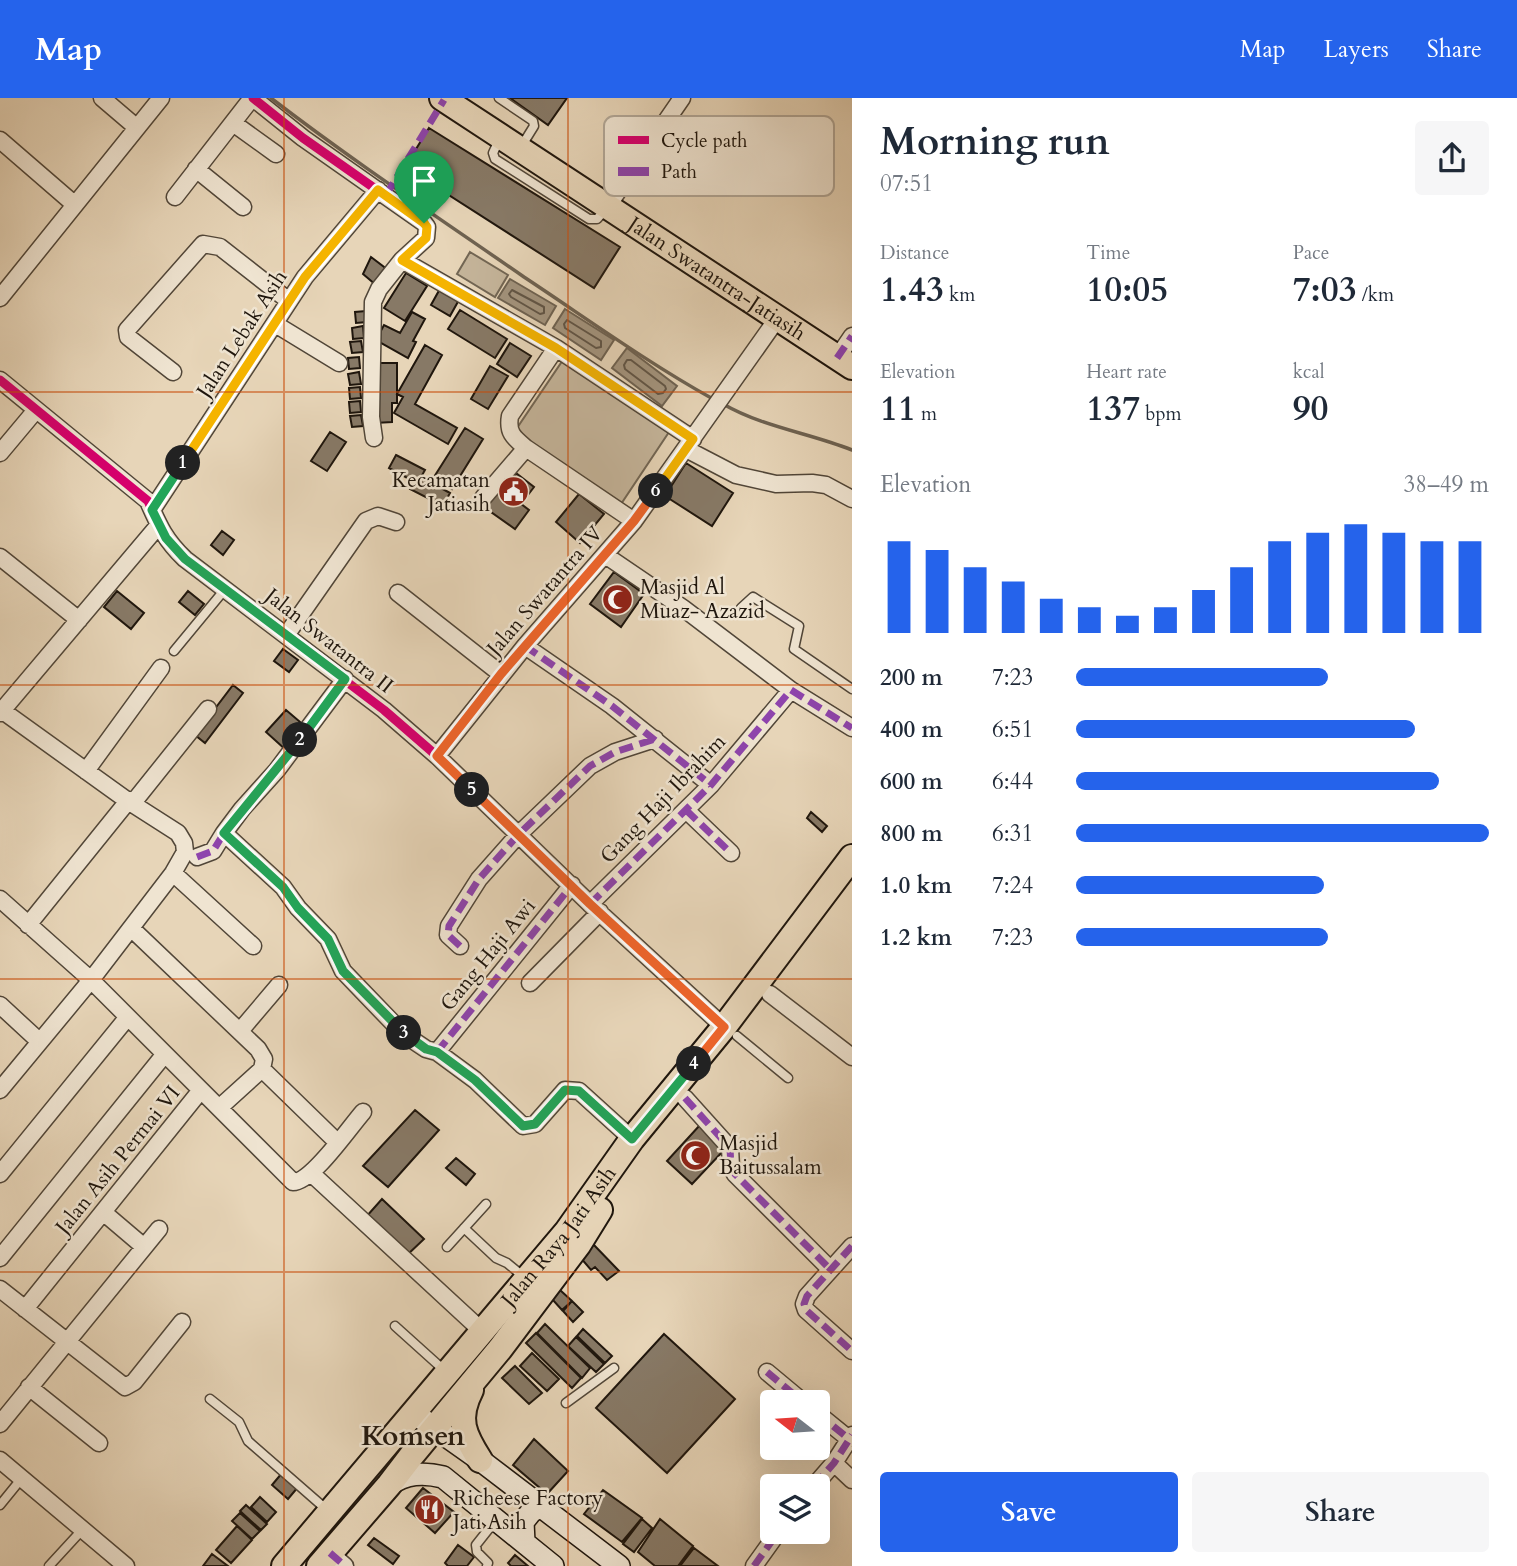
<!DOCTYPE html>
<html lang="en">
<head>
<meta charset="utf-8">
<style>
	body { margin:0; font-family:Cardo,serif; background:#f6f6f7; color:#1f2937; height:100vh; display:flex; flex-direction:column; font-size:26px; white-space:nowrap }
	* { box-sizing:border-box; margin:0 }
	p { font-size:23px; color:#747a83 }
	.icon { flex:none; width:38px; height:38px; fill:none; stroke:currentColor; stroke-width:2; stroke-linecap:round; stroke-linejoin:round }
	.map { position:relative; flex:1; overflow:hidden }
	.details { display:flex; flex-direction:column; background:#fff; width:665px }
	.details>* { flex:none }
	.needle { width:46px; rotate:287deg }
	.fabs { position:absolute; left:760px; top:1292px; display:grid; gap:14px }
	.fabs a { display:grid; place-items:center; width:70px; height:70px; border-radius:7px; background:#fff; box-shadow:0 7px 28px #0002; font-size:35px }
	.pin { position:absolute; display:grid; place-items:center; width:60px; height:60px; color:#fff; margin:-72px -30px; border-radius:50% 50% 50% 0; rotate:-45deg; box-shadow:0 0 7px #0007 }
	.pin .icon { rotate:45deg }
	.km { position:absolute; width:35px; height:35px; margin:-18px; border-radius:50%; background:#222; color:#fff; font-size:19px; line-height:35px; text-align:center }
	.round { display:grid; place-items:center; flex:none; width:74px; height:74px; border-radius:7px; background:#f6f6f7 }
	.overview { display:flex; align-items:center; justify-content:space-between; height:119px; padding:0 28px }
	h1 { font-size:38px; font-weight:700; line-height:52px }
	.figures { display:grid; grid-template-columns:repeat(3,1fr); gap:10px; height:119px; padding:7px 28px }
	.figures div { display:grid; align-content:center }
	.figures b { font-size:35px; font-weight:700 }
	.figures small { font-size:19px; font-weight:400 }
	.figures p { font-size:19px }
	.chart { height:196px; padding:14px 28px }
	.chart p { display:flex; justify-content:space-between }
	.chart svg { width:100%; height:126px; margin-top:7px; stroke:#2563eb; stroke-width:6 }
	.action { display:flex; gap:14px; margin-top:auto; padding:14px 28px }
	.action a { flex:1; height:80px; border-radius:7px; background:#2563eb; color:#fff; font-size:28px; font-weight:700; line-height:80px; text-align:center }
	.action a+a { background:#f6f6f7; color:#1f2937 }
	ul { padding:0 28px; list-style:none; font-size:23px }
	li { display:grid; grid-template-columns:112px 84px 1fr; align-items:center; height:52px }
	li i { height:18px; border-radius:9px; background:#2563eb }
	header { display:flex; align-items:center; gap:42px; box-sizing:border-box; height:98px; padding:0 35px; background:#2563eb; color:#fff }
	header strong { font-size:33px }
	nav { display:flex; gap:38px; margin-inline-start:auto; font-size:24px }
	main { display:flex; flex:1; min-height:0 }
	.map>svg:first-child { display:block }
</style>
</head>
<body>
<header>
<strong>Map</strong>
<nav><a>Map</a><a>Layers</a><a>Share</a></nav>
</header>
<main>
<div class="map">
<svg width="852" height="1468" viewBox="0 0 852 1468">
	<rect width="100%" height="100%" fill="#e7d5b8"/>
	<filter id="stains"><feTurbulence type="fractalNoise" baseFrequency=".00286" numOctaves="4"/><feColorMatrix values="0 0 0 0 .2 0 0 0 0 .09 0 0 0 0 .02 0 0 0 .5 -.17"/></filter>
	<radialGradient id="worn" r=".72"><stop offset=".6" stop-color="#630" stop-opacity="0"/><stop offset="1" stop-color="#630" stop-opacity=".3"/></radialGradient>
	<path fill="#c5b59b" stroke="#726654" stroke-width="2" d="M470,154L508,177L495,199L457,176Z
		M563,262L669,334L621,406L515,333Z"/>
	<path fill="#a3947e" stroke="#6e6251" stroke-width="2" d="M510,181L556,208L545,227L498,200Z
		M565,211L614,242L601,262L553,230Z
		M627,250L677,288L662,308L612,270Z"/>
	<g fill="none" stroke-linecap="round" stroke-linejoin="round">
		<path stroke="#615546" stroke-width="2" d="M512,192L544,209V215L540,216L511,199L509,196Z
			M567,222L601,243V249L596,250L565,230L564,226Z
			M627,262H631L665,288L666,291L663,295L658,296L625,271L624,267Z"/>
		<path stroke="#6e6251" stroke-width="3.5" d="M271,0C353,63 439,120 524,179C586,220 648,265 713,301
			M723,306C763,329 809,335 852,352"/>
	</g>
	<path fill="#877966" stroke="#1f160d" stroke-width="2" d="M510,0H567L548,27Z
		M429,30L620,149L594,190L405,69Z
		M371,159L388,172L376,187L363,176Z
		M406,175L427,188L405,223L384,210Z
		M441,189L460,200L450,218L431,207Z
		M460,212L507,241L495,260L448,231Z
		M366,213L367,224L356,225L355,214Z
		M412,214L425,221L413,243L416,244L408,260L376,242L384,227L400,235Z
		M363,228L364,240L353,241L352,230Z
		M361,243L363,254L352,255L350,244Z
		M510,245L531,258L517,279L497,266Z
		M425,247L442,257L415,306L457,330L448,346L394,315L403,299L397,296Z
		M359,259L360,270L349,271L348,260Z
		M375,265H397V305H392V324L375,325Z
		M490,268L508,278L488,311L471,301Z
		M359,274L361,286L350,287L348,276Z
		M360,289L361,300L350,301L349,290Z
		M360,303L361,314L350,315L349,304Z
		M361,317L363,328L352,329L350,318Z
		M465,330L483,341L452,391L434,379Z
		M330,334L346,344L327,373L311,363Z
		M396,357L425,372L421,379L450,395L443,408L410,391L413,383L389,370Z
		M686,365L733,395L712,428L665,398Z
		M516,375L534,389L521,406L504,393Z
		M496,387L529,412L515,431L481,407Z
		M579,396L604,416L580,445L556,424Z
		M222,433L234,442L223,457L211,447Z
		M614,474L644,496L621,529L590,506Z
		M117,493L144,515L131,531L104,509Z
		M188,493L204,506L195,517L179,504Z
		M283,551L298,562L289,574L274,563Z
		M233,587L243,595L205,645L195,637Z
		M286,612L306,629L286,652L266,634Z
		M811,714L827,728L822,734L807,720Z
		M415,1012L439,1032L388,1089L363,1068Z
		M700,1027L725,1051L692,1086L667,1063Z
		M456,1060L475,1076L466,1087L446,1070Z
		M382,1101L424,1141L406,1158L366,1119Z
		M593,1146L619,1173L607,1182L595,1169L591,1172L580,1159Z
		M560,1192L572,1203L562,1212L552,1201Z
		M572,1203L583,1214L573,1224L563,1213Z
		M545,1226L590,1270L582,1280L537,1235Z
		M583,1231L612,1258L605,1265L577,1238Z
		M536,1235L581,1280L572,1290L526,1245Z
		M664,1236L735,1301L667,1375L596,1310Z
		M576,1239L604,1266L596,1274L568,1248Z
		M532,1255L559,1281L547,1293L520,1268Z
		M515,1268L542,1295L529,1306L502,1280Z
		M534,1341L568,1373L547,1396L513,1367Z
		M282,1375L298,1389L288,1401L272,1387Z
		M423,1390L454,1414L435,1435L406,1410Z
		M603,1392L642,1420L622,1444L584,1416Z
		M260,1399L276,1414L267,1424L251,1409Z
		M246,1407L267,1426L261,1432L240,1413Z
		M240,1415L260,1433L252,1441L232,1423Z
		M642,1421L652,1430L634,1454L623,1446Z
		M660,1421L693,1448L678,1468H655L638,1454Z
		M237,1428L252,1442L231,1465L216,1452Z
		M374,1440L399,1458L393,1466L368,1447Z
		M458,1447L474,1459L467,1468H448L445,1465Z
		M694,1450L718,1468H680Z
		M212,1456L228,1468H203Z
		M515,1457L528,1468H511L508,1465Z"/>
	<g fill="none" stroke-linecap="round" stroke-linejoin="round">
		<defs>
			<path id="lane" d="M499,0L533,23L534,28L521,49
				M499,42L493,55L495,61L589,121H597L606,111
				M741,510L753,499L799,528L794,551L852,591
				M174,553L226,490
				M737,938L788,980
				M464,1130L496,1160L507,1165L524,1179
				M447,1149L486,1106
				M395,1228L445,1273
				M210,1301L239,1324L248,1343L327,1412
				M566,1305L614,1270
				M0,1407L22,1380
				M49,1468L83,1431
				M487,1468L488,1465L477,1454L476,1447L495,1423"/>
			<path id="street" d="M102,0L136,29
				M253,0L303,40L424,125L427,129L426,140L402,162L556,250L693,341
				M233,25L276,56
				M0,42L74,106
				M196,71L243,109
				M175,99L252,0
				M607,109L682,0
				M0,200L161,0
				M275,226L339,265
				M556,250L510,318C507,335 514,340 526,350L634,423
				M837,260L852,238
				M173,274L128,239L127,232L203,146L220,149L289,203
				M0,282L148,403C159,428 165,442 185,461L384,612L437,658L590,806L724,929
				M374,340L371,319L373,204L379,191L402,162
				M686,351L736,377L776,386L812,385L826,387L852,401
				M0,355L36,312
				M483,400L526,350
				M152,412L305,179L378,92
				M605,457L683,510L791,592L852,630
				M0,459L79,522
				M398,495L501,576
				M287,536L366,423L378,418L396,424
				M525,548L612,608L711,687
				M345,581L277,672L242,711L224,735L283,789L298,810L328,841L343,873L394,926L414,943L426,951L437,954L475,982L523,1028L535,1026L565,992L579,993L632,1041
				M0,611L128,703L178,735L184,745L185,754L173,775L91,882L0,992
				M0,615L158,428
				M437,658L525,548L634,423L777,221
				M86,673L161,570
				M686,712L731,755
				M197,759L213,753L224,735
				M173,775L253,848
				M0,801L91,882L293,1084C312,1084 349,1030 363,1014
				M590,806L711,687L791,592
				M28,827L128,703L136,701L208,611
				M131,830L258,951L264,961L262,971L337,1044
				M460,848L448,837L449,828L479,781L518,737L590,668L615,654L655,641
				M530,885L600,814
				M770,896L852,959
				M0,907L39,943
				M240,933L279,887
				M437,954L572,787
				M685,1000L730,1050L731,1069L735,1076L830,1171
				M219,1010L262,971
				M311,1075L482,1233
				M0,1076L127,920
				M103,1114L143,1148
				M852,1148L807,1198L804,1206L806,1212L852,1253
				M0,1160L164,957
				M0,1191L125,1289L134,1284L182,1224
				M25,1211L201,992
				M767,1274L803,1304
				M29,1289L99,1345
				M817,1315L849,1341
				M0,1326L159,1131
				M0,1362L126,1468
				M834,1365L852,1382
				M814,1388L834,1365L852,1337
				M330,1455L345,1468
				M754,1468L779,1433"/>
			<path id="secondary" d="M422,1321L480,1362L619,1468
				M389,1387C406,1375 423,1374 443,1379L553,1468
				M524,1444L523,1424L531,1414L540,1408"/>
			<g id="primary">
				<path id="s1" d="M442,0L852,269"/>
				<path d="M471,1292C456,1321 464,1337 480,1362"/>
				<path id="s2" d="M284,1468L567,1133L632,1041L724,929L852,759"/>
				<path d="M319,1468L389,1387L412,1357L500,1251L579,1146L600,1112"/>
			</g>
		</defs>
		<use href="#lane" stroke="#514638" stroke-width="11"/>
		<use href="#street" stroke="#514638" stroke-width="19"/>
		<use href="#secondary" stroke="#1f160d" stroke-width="24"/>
		<use href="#primary" stroke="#1f160d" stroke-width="28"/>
		<use href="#lane" stroke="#efe4d1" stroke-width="8"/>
		<use href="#street" stroke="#efe4d1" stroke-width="16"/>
		<use href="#secondary" stroke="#efe4d1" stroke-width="21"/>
		<use href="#primary" stroke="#e7d5b8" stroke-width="24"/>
		<path stroke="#8e44ad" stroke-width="7" stroke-dasharray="14 7" stroke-linecap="butt" d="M386,97L444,2
			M837,260L852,238
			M525,548L612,608L711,687
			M686,712L731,755
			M197,759L213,753L224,735
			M590,806L711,687L791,592L852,630
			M460,848L448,837L449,828L479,781L518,737L590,668L615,654L655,641
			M437,954L572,787
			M685,1000L730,1050L731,1069L735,1076L830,1171
			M852,1148L807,1198L804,1206L806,1212L852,1253
			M767,1274L803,1304
			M817,1315L849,1341
			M814,1388L834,1365L852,1337
			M330,1455L345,1468
			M754,1468L779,1433"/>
		<defs>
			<path id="cycleway" d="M253,0L303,40L424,125L427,129L426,140L402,162L556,250L693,341
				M0,282L148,403C159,428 165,442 185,461L384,612L437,658L590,806L724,929
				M345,581L277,672L242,711L224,735L283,789L298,810L328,841L343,873L394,926L414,943L426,951L437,954L475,982L523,1028L535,1026L565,992L579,993L632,1041"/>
		</defs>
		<use href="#cycleway" stroke="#efe4d1" stroke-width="13"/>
		<use href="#cycleway" stroke="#d6006c" stroke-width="9"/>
	</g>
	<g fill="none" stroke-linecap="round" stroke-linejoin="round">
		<defs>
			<path id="split-1" d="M183,365L305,179L378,92L424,125"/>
			<path id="split-2" d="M183,365L152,412L166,440L185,461L345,581L300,642"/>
			<path id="split-3" d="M300,642L224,735L283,789L298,810L328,841L343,873L404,935"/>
			<path id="split-4" d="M404,935L426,951L437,954L475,982L523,1028L535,1026L565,992L579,993L632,1041L694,966"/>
			<path id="split-5" d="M472,692L590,806L724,929L694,966"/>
			<path id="split-6" d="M472,692L437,658L501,576L634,423L656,393"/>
			<path id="split-7" d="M424,125L427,129L426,140L402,162L556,250L693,341L656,393"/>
		</defs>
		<use href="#split-1" stroke="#fff" stroke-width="14"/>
		<use href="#split-2" stroke="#fff" stroke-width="14"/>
		<use href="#split-3" stroke="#fff" stroke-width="14"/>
		<use href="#split-4" stroke="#fff" stroke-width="14"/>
		<use href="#split-5" stroke="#fff" stroke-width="14"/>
		<use href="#split-6" stroke="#fff" stroke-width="14"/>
		<use href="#split-7" stroke="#fff" stroke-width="14"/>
		<use href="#split-1" stroke="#f5b400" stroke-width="9"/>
		<use href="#split-2" stroke="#22a559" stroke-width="9"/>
		<use href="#split-3" stroke="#22a559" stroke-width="9"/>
		<use href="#split-4" stroke="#22a559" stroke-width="9"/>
		<use href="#split-5" stroke="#f0652b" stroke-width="9"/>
		<use href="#split-6" stroke="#f0652b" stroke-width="9"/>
		<use href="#split-7" stroke="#f5b400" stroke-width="9"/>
	</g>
	<path fill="none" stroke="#ca4f0c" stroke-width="2" stroke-opacity="0.55" d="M284,0V1468M568,0V1468M0,294H852M0,587H852M0,881H852M0,1174H852"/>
	<defs>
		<symbol id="civic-disc" viewBox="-11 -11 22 22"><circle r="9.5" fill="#8f2418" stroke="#efe4d1"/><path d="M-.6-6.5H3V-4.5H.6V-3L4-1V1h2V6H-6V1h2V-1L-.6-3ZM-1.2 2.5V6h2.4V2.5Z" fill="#fff"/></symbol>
		<symbol id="mosque-disc" viewBox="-11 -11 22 22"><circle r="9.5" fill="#8f2418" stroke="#efe4d1"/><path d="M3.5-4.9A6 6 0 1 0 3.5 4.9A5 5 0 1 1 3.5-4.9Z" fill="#fff"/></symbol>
		<symbol id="restaurant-disc" viewBox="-11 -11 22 22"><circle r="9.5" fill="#8f2418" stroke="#efe4d1"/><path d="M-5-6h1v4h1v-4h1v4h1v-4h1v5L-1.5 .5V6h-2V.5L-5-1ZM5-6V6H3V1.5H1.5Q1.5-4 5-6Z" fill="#fff"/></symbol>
	</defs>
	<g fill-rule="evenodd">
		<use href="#civic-disc" x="496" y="376" width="35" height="35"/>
		<use href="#mosque-disc" x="600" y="484" width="35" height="35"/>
		<use href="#mosque-disc" x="678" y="1040" width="35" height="35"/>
		<use href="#restaurant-disc" x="412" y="1394" width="35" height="35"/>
	</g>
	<g text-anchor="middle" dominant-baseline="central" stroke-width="5" stroke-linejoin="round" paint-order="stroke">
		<g font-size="21" fill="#1f160d" stroke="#efe4d1">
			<text stroke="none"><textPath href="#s1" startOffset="329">Jalan Swatantra-Jatiasih</textPath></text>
			<text transform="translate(242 236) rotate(-57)">Jalan Lebak Asih</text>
			<text transform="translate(545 493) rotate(-49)">Jalan Swatantra IV</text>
			<text transform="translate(329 543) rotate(38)">Jalan Swatantra II</text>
			<text transform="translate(663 701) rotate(-46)">Gang Haji Ibrahim</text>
			<text transform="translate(488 857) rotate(-51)">Gang Haji Awi</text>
			<text transform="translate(118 1062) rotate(-51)">Jalan Asih Permai VI</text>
			<text stroke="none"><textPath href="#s2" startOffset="429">Jalan Raya Jati Asih</textPath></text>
		</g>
		<g font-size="21" fill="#1f160d" stroke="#efe4d1" text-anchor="start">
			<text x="490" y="382" text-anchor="end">Kecamatan<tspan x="490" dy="24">Jatiasih</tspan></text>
			<text x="640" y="489">Masjid Al<tspan x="640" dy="24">Muaz- Azazid</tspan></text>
			<text x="719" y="1045">Masjid<tspan x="719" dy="24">Baitussalam</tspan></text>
			<text x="453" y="1400">Richeese Factory<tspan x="453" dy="24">Jati Asih</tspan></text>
		</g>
		<g font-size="28" font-weight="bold" fill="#1f160d" stroke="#efe4d1">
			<text x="413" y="1338">Komsen</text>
		</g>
	</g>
	<rect x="604" y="18" width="230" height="80" rx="10" fill="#efe4d1" stroke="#b1a696" stroke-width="2"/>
	<rect x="618" y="38" width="31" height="8" fill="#d6006c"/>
	<rect x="618" y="69" width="31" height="9" fill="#8e44ad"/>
	<g font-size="19" fill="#1f160d">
		<text x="661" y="49">Cycle path</text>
		<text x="661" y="80">Path</text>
	</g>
	<rect width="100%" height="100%" filter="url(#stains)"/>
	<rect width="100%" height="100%" fill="url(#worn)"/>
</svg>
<div class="fabs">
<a><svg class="needle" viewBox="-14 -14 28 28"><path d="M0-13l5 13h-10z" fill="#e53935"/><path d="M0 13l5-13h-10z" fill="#747a83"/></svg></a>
<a><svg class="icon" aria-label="layers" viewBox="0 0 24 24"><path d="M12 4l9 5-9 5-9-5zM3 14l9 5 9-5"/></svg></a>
</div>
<div class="pin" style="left:424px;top:125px;background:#1e9e55"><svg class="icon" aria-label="arrive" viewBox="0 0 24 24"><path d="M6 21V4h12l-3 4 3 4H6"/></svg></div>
<b class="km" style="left:183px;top:365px">1</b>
<b class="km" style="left:300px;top:642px">2</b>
<b class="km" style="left:404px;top:935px">3</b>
<b class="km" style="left:694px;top:966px">4</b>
<b class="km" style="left:472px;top:692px">5</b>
<b class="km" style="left:656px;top:393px">6</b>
</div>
<section class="details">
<div class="overview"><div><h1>Morning run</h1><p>07:51</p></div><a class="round"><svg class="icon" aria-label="share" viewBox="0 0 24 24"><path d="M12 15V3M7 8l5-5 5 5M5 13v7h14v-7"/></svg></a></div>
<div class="figures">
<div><p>Distance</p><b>1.43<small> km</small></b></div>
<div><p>Time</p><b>10:05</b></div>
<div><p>Pace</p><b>7:03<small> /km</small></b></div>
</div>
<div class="figures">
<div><p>Elevation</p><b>11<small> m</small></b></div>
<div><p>Heart rate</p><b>137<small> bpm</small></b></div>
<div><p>kcal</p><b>90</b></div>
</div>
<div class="chart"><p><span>Elevation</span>38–49 m</p>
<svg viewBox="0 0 160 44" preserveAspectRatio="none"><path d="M5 44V12M15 44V15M25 44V21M35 44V26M45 44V32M55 44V35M65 44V38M75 44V35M85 44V29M95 44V21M105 44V12M115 44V9M125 44V6M135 44V9M145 44V12M155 44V12"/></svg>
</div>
<ul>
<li><b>200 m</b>7:23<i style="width:61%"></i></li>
<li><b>400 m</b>6:51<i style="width:82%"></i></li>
<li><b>600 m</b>6:44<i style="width:88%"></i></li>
<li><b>800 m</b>6:31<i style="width:100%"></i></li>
<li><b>1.0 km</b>7:24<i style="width:60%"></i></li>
<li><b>1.2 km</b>7:23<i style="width:61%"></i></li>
</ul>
<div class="action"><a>Save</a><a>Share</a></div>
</section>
</main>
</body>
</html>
